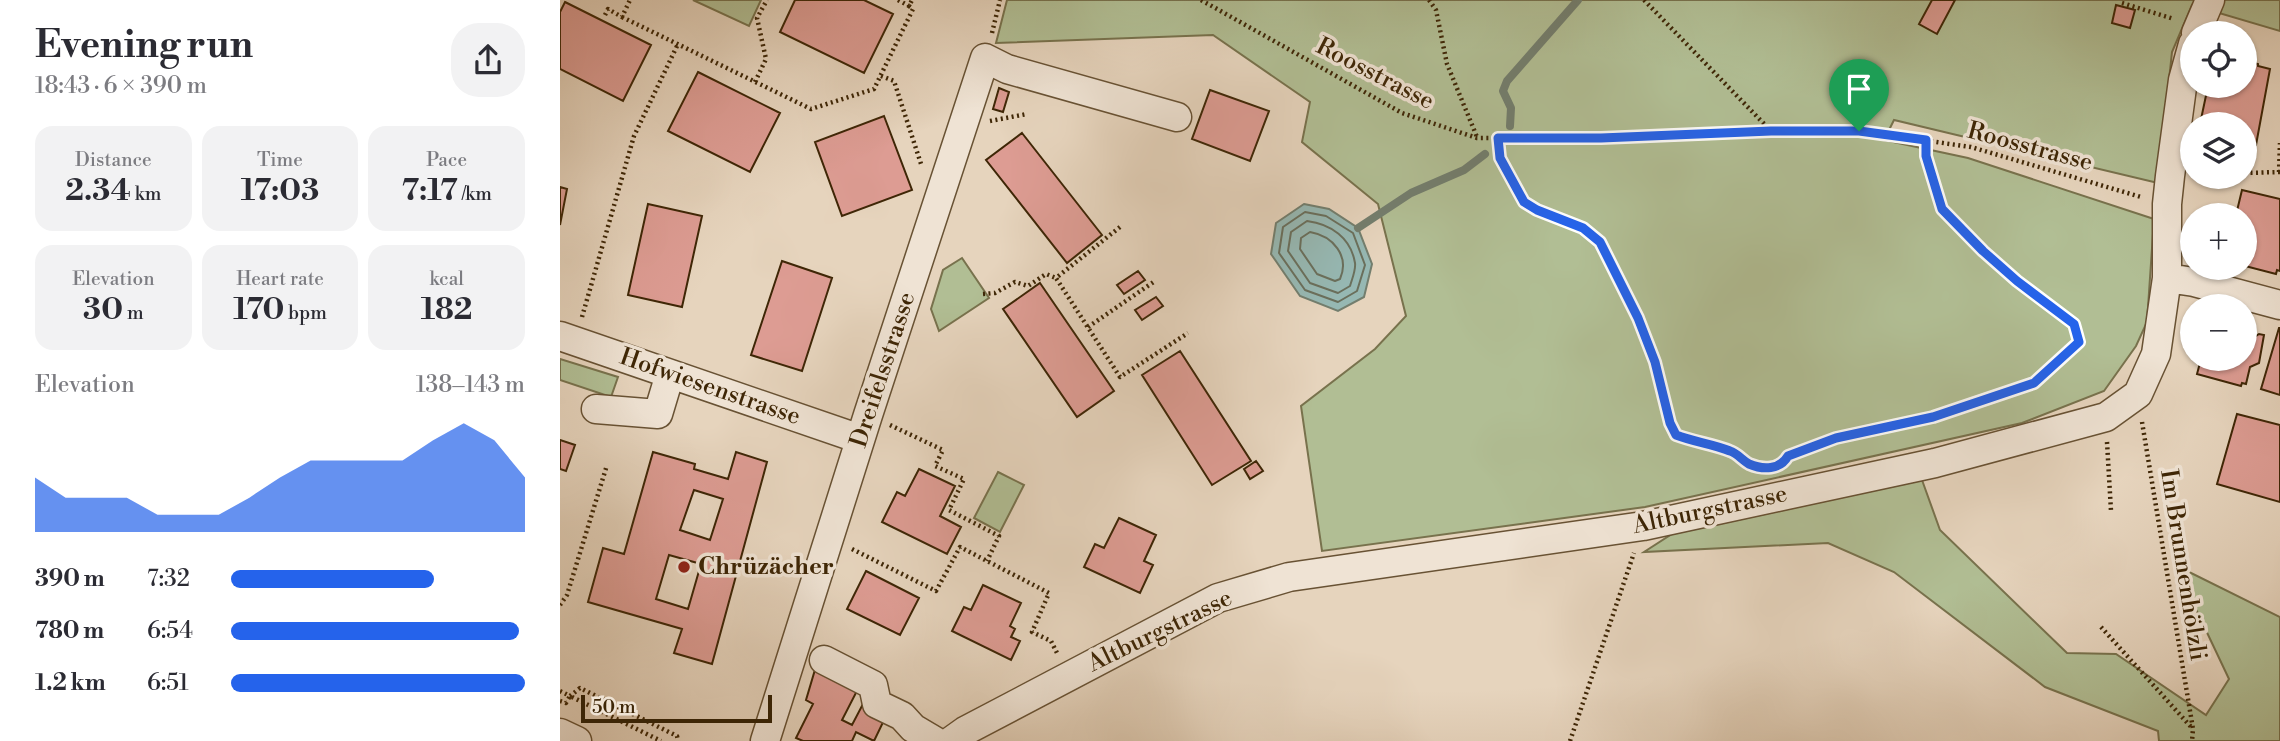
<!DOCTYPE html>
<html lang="en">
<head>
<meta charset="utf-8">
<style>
	body { margin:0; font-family:"Libre Bodoni",serif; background:#f2f2f3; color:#2b2b33; height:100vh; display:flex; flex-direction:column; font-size:26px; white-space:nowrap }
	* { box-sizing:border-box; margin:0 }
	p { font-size:23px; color:#7c7c81 }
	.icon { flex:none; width:38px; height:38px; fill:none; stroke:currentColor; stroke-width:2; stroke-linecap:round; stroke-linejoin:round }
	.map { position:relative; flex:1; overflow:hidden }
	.sheet { display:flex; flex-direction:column; background:#fff; width:560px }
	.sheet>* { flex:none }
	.fabs { position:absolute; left:1620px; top:21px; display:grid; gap:14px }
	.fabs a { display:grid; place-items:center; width:77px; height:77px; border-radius:50%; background:#fff; box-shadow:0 2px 5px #0004; font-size:35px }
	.scale { position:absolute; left:21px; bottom:18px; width:191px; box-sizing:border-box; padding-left:7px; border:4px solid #3e2606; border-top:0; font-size:19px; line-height:24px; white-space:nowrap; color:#3e2606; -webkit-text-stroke:5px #efe3d4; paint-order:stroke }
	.pin { position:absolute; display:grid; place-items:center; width:60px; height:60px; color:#fff; margin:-72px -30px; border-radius:50% 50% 50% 0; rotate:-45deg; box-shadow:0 0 7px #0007 }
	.pin .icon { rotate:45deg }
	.round { display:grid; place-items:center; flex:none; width:74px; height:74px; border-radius:28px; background:#f2f2f3 }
	.summary { display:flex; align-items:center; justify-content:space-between; height:119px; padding:0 35px }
	h1 { font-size:38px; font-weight:700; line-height:52px }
	.metrics { display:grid; grid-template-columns:repeat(3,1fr); gap:10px; height:119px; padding:7px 35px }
	.metrics div { display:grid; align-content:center; border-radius:18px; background:#f2f2f3; text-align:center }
	.metrics b { font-size:30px; font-weight:700 }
	.metrics small { font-size:19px; font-weight:400 }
	.metrics p { font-size:19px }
	.chart { height:196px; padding:14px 35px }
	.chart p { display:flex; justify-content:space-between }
	.chart svg { width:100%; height:126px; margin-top:7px; fill:#2563eb; opacity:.7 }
	ul { padding:0 35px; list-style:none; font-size:23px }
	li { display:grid; grid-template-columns:112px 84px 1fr; align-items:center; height:52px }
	li i { height:18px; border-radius:9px; background:#2563eb }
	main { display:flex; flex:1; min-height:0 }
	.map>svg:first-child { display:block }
</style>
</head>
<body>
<main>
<section class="sheet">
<div class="summary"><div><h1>Evening run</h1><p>18:43 · 6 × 390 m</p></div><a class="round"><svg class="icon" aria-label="share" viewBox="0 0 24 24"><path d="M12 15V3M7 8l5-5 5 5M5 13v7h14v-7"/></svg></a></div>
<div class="metrics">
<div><p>Distance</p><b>2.34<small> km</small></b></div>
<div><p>Time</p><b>17:03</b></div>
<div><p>Pace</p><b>7:17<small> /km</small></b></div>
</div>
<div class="metrics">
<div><p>Elevation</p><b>30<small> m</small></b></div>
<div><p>Heart rate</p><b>170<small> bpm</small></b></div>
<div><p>kcal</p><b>182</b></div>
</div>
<div class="chart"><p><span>Elevation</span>138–143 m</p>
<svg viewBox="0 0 160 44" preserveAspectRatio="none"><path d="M0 44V25L10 32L20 32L30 32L40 38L50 38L60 38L70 32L80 25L90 19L100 19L110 19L120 19L130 12L140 6L150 12L160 25V44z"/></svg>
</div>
<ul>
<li><b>390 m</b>7:32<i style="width:69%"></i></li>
<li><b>780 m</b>6:54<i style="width:98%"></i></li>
<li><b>1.2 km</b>6:51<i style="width:100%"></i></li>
</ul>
</section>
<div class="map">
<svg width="1720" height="741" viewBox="0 0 1720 741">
	<rect width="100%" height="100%" fill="#e6d4bd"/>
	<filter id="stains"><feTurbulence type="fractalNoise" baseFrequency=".00286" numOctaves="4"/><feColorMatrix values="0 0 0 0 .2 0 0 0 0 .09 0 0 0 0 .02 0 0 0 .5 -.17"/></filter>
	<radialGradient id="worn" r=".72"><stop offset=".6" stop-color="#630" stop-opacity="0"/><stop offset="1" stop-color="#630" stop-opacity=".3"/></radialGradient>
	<path fill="#b1be94" stroke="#78724d" stroke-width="2" d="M133,0H201L189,26Z
		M447,0H1720V31L1632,5L1612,52L1598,183L1334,120L1324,140L1408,158L1594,219L1587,322L1576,346L1544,391L1462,423L1085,507L762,551L741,406L815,349L846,316L818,204L742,142L750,102L653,35L436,43Z
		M402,258L429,298L379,331L371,309L383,270Z
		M0,359L58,377L51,397L0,380Z
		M438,472L464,485L440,532L414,518Z
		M1362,480L1380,530L1507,653L1556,654L1646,715L1669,679L1615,565L1720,617V741H1599L1598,731L1485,687L1334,572L1268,543L1084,552L1112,534Z"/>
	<path fill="#96b8b3" stroke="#737e6e" stroke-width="2" d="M744,204L769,209L798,228L812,264L804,297L778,311L740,296L711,254L716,223Z"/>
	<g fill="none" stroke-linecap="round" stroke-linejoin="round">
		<path stroke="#6a6f5c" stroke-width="2" d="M745,212L766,216L793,233L805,265L797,291L778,302L745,290L719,253L723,227Z
			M747,221C771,224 791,238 795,263C796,270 792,279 790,286L778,293L750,283L728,251L731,232Z
			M750,232C773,236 790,256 780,279L775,281L757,274L740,249L741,238Z"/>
		<path stroke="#737e6e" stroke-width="8" d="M950,126L951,108L943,91L947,81L1018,0
			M798,228L851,193L904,170L925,154"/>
	</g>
	<path fill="#dd9c93" stroke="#3e2606" stroke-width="2" fill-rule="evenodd" d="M235,0H304L333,14L304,73L220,32Z
		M1372,0H1395L1377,34L1359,24Z
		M5,2L91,45L63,101L0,69V12Z
		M1556,5L1575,10L1570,28L1552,23Z
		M1685,61L1698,64V66L1710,69L1696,145L1685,143V124H1640L1648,86H1685Z
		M138,72L220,113L190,172L108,131Z
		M439,88L449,92L443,112L433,109Z
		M650,90L709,111L690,161L632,139Z
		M324,116L352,190L282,216L255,142Z
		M462,133L542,235L507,263L426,160Z
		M0,187L7,189L0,225Z
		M1682,190L1720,199V271L1717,270L1716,274L1685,266V215H1676Z
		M88,204L142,216L122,307L68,295Z
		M222,261L272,278L242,371L191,355Z
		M578,271L585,280L564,294L557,285Z
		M480,283L554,391L517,417L443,309Z
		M596,297L603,306L582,320L575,310Z
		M1719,328H1720V395L1701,389Z
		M1685,333L1696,336L1699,334L1704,335L1699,363L1690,367L1686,384L1682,383L1681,386L1637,374L1641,359H1685Z
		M620,351L691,461L652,485L582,375Z
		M1677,414L1720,425V502L1657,484Z
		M0,440L15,445L6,471L0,469Z
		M93,452L135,464L134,469L168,479L176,452L207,462L152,664L114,653L122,629L28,602L43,548L64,554ZM134,490L163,499L150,540L120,530ZM109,555L141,564L128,609L96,599Z
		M696,461L703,471L690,479L684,469Z
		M359,469L395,486L380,516L401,527L387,554L322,522L337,492L345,496Z
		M559,518L596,535L584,561L593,565L580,593L524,567L535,544L544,548Z
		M306,571L359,598L340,635L287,609Z
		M423,585L461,603L450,626L455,629L451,637L460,641L451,660L392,631L404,607L411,610Z
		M257,663L300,685L282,720L292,725L304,702L327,714L314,741L296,732L292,741H243L236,738L253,704L246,700Z"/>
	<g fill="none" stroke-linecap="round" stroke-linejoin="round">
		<defs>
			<path id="minor" d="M1636,33L1650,0
				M1607,278L1634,282L1720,305
				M0,336L300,439
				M36,409L98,414L110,374
				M264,660L313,685L317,704L342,716L353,728L375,741
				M0,733L17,741
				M205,741L308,415L425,58L447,69L617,117
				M391,741L405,731L658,598L729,577L1083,526L1375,463L1546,417L1578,394L1596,354L1607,278V204L1610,176L1623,80L1633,44"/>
		</defs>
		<use href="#minor" stroke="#685234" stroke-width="31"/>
		<path stroke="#3e2606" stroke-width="4.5" stroke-dasharray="2 3.5" stroke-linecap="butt" d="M338,0L349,6
			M641,0L842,113L917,138H1041L1211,131H1299L1411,147L1581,197
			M869,0L876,10L887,64L917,137
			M1084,0L1210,130
			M1562,3L1614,19
			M45,15L48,9L62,17L70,0
			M62,17L251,109L314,89L353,9L349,6L352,0
			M432,33L440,0
			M321,76L334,81L362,167
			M195,82L206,59L197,18L207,0
			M430,121L467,114
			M938,138L941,158L964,202L977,210L1023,228L1040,242L1078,318L1095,362L1110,423L1116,435C1134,442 1153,444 1170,450C1177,453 1182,460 1189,463C1203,470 1220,470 1228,456L1276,438L1373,417L1474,383L1519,342L1514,324L1457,281L1423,251L1383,209L1366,156V140
			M1719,172L1720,143
			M1685,173L1720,172
			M560,227L496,278L560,377L628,333
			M423,294L435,293L455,282L468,286L486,274L496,278
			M22,317L74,136L118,44
			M528,327L595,281
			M1582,422L1633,729L1632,741
			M330,425L383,450L375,466L404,479L389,510L439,536L427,561
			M1547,442L1551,511
			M292,549L376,591L400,547L489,593L472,632L491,641L498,655
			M0,605L7,595L47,465
			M1541,627L1632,728
			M0,691L10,696L20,688L117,736L118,741
			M0,701L6,703L10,696L101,741
			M1010,741L1074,553"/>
		<use href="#minor" stroke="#efe3d4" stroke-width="28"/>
	</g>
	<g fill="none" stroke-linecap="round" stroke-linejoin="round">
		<defs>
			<path id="route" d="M1211,131H1299L1366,140V156L1382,209L1423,251L1457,281L1514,324L1519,342L1474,383L1373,417L1276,438L1228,456C1220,470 1203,470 1189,464C1182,460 1177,453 1170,451C1153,444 1134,442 1116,435L1110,423L1095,362L1078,318L1040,242L1023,228L977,210L964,202L940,158L938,138H1041Z"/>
		</defs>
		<use href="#route" stroke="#fff" stroke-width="14"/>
		<use href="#route" stroke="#2563eb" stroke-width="9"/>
	</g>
	<circle fill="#8f2418" stroke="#efe3d4" stroke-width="2.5" cx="124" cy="567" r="7"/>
	<g text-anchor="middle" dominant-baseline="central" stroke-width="7" stroke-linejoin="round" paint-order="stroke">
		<g font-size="24" fill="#3e2606" stroke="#efe3d4">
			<text transform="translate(815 74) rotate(27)">Roosstrasse</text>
			<text transform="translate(1470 147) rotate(15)">Roosstrasse</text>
			<text transform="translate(323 370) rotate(-72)">Dreifelsstrasse</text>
			<text transform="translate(150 387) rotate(19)">Hofwiesenstrasse</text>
			<text transform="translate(1150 510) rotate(-12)">Altburgstrasse</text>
			<text transform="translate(1623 565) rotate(81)">Im Brunnenhölzli</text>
			<text transform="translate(600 631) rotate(-26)">Altburgstrasse</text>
		</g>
		<g font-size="24" font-weight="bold" fill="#3e2606" stroke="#efe3d4" text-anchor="start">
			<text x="138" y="567">Chrüzächer</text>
		</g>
	</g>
	<rect width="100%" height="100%" filter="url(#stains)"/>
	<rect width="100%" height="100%" fill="url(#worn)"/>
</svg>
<div class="fabs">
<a><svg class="icon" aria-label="locate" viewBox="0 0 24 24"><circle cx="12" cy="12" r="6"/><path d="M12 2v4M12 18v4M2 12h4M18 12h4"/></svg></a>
<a><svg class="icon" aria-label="layers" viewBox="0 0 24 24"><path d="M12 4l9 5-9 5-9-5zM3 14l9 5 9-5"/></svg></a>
<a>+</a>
<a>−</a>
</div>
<div class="scale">50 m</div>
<div class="pin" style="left:1299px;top:131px;background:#1e9e55"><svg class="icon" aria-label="arrive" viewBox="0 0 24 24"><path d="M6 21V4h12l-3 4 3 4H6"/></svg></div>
</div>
</main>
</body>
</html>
